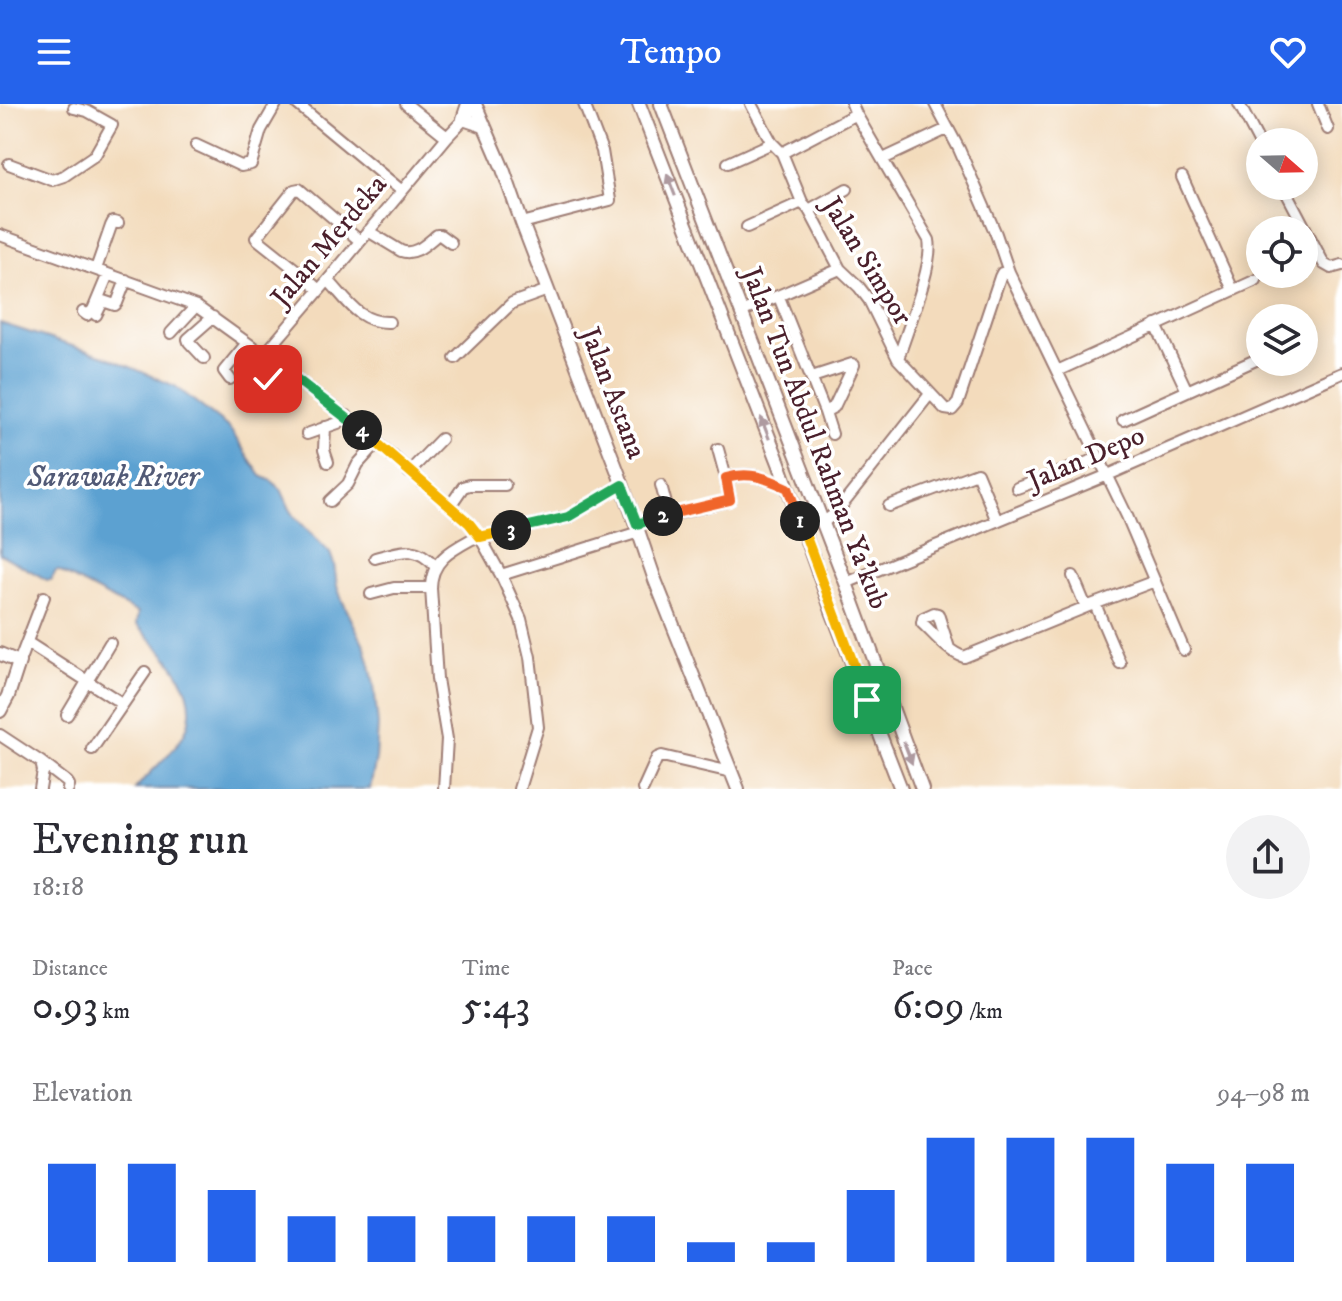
<!DOCTYPE html>
<html lang="en">
<head>
<meta charset="utf-8">
<style>
	body { margin:0; font-family:"IM FELL DW Pica",serif; background:#f2f2f3; color:#2b2b33; height:100vh; display:flex; flex-direction:column; font-size:30px; white-space:nowrap }
	* { box-sizing:border-box; margin:0 }
	p { font-size:26px; color:#7c7c81 }
	.icon { flex:none; width:44px; height:44px; fill:none; stroke:currentColor; stroke-width:2; stroke-linecap:round; stroke-linejoin:round }
	.map { position:relative; height:685px; overflow:hidden }
	.panel { display:flex; flex-direction:column; background:#fff; flex:1 }
	.panel>* { flex:none }
	.needle { width:52px; rotate:110deg }
	.fabs { position:absolute; left:1246px; top:24px; display:grid; gap:16px }
	.fabs a { display:grid; place-items:center; width:72px; height:72px; border-radius:50%; background:#fff; box-shadow:0 4px 20px #0003; font-size:40px }
	.pin { position:absolute; display:grid; place-items:center; width:68px; height:68px; color:#fff; margin:-34px; border-radius:16px; box-shadow:0 4px 12px #0006 }
	.km { position:absolute; width:40px; height:40px; margin:-20px; border-radius:50%; background:#222; color:#fff; font-size:22px; line-height:40px; text-align:center }
	.round { display:grid; place-items:center; flex:none; width:84px; height:84px; border-radius:42px; background:#f2f2f3 }
	.summary { display:flex; align-items:center; justify-content:space-between; height:136px; padding:0 32px }
	h1 { font-size:44px; font-weight:600; line-height:60px }
	.metrics { display:grid; grid-template-columns:repeat(3,1fr); gap:12px; height:136px; padding:8px 32px }
	.metrics div { display:grid; align-content:center }
	.metrics b { font-size:40px; font-weight:600 }
	.metrics small { font-size:22px; font-weight:400 }
	.metrics p { font-size:22px }
	.chart { height:224px; padding:16px 32px }
	.chart p { display:flex; justify-content:space-between }
	.chart svg { width:100%; height:144px; margin-top:8px; stroke:#2563eb; stroke-width:6 }
	header { display:flex; justify-content:space-between; align-items:center; height:104px; padding:0 32px; background:#2563eb; color:#fff; font-size:36px; font-weight:600 }
	.map>svg:first-child { display:block }
</style>
</head>
<body>
<header><svg class="icon" aria-label="menu" viewBox="0 0 24 24"><path d="M4 6h16M4 12h16M4 18h16"/></svg>Tempo<svg class="icon" aria-label="heart" viewBox="0 0 24 24"><path d="M12 20l-8-8c-3-5 5-10 8-4 3-6 11-1 8 4z"/></svg></header>
<div class="map">
<svg width="1342" height="685" viewBox="0 0 1342 685">
	<rect width="100%" height="100%" fill="#fff"/>
	<filter id="ink" filterUnits="userSpaceOnUse"><feTurbulence type="fractalNoise" baseFrequency=".0125" numOctaves="2"/><feDisplacementMap in="SourceGraphic" scale="16" xChannelSelector="R" yChannelSelector="G"/><feConvolveMatrix kernelMatrix="1 2 1 2 8 2 1 2 1" color-interpolation-filters="sRGB"/></filter>
	<filter id="wash" filterUnits="userSpaceOnUse"><feTurbulence type="fractalNoise" baseFrequency=".006" numOctaves="4" result="noise"/><feDisplacementMap in="SourceGraphic" scale="32" xChannelSelector="R" yChannelSelector="G"/><feGaussianBlur stdDeviation="1.8" result="paint"/><feColorMatrix in="noise" values="0 0 0 0 0 0 0 0 0 0 0 0 0 0 0 0 0 1.4 0 .05"/><feComposite in="paint" operator="in"/></filter>
	<g filter="url(#wash)">
		<rect width="100%" height="100%" fill="#f3dbbc"/>
		<path fill="#5ba1d1" stroke="#52607e" stroke-width="2" d="M0,219L107,253L175,282L229,324L261,372L272,377L281,385L290,405L295,413L330,449L334,460L337,482L342,496L365,543L370,561L374,581L378,621L376,655L370,685H135C149,669 176,646 185,628C205,586 162,547 136,520L138,509L59,467H56L51,476H47L0,450Z"/>
	</g>
	<g filter="url(#ink)">
		<g fill="none" stroke-linecap="round" stroke-linejoin="round">
			<defs>
				<path id="minor" d="M297,0L402,87
					M406,0L447,33
					M751,0L772,39L782,49L802,98L809,106L840,165L859,183L869,196L898,255L945,305L952,306L958,299L1000,173L1002,169L1009,168
					M852,0L856,10L929,136C934,161 906,229 898,255
					M935,0L959,45L996,130L1009,168L1127,412L1184,546
					M1239,0L1260,40
					M1318,0L1328,25
					M469,10L447,33L328,176L264,251L357,321L469,419L480,433L501,471L521,515L530,553L538,623L519,685
					M196,41L241,62L251,60L261,26L276,0
					M782,49L856,10
					M883,55L947,25
					M728,59L772,39
					M9,60L52,76L64,72L95,51L112,21L87,7L74,4
					M1182,73L1233,186
					M1283,82L1324,160L1331,164L1342,161
					M809,106L847,85
					M522,119L610,96L602,47L584,0
					M747,123L802,98
					M368,127L401,147C415,152 426,140 437,131H440L451,139
					M0,131L196,202L264,251
					M96,165L111,122L113,118L118,119
					M328,176C347,196 359,219 389,218
					M319,186L300,169L256,134L294,86L299,85L360,137
					M779,193L825,308L832,330
					M83,208L87,211L93,206L108,170
					M741,208L840,165
					M96,211L103,197L115,201L117,199L126,176
					M1156,221L1187,287
					M171,229L196,202
					M204,254L189,238L188,235L213,213
					M455,254L512,199L548,186
					M277,260L267,270L268,275L277,290
					M1057,267L1256,176
					M812,273L852,260L854,261L834,303L825,308
					M230,275L224,267L247,239
					M254,286L268,275
					M1123,316L1260,254
					M325,323L324,346L328,358
					M307,330L338,319L347,312
					M718,345L726,374
					M409,368L441,335
					M661,381L669,411
					M1017,384L1099,354
					M330,397L348,380L358,360L377,339
					M450,402L463,383L469,381H505
					M889,402L977,369L997,417
					M822,419L836,409L930,290
					M637,420L730,396L726,374C751,367 765,374 788,384
					M375,454C402,447 415,440 435,462
					M501,471L639,428
					M1073,472L1086,503
					M846,479L1108,371L1342,269
					M371,490L394,484H431
					M1095,500L1120,559
					M28,539L123,600L92,645
					M949,544L938,510L934,509L923,514L922,519C934,530 948,548 964,553L1086,503L1155,477
					M19,558L44,493
					M123,600L145,568
					M67,611L110,539
					M0,631L41,658L67,678L69,681L68,685
					M40,685L43,667L41,658
					M444,685L447,635L437,575L431,484C431,457 450,447 472,435L568,413L622,381
					M643,685L657,654L662,652L731,668"/>
				<path id="major" d="M468,0L463,15L484,22
					M475,0L503,65L522,119L619,371L655,476L738,685
					M639,0L779,359L832,507L901,685
					M661,0L846,479L922,685
					M0,550L19,558L8,592L0,607"/>
			</defs>
			<use href="#minor" stroke="#9e7d74" stroke-width="14"/>
			<use href="#major" stroke="#9e7d74" stroke-width="16"/>
			<use href="#minor" stroke="#fff" stroke-width="10"/>
			<use href="#major" stroke="#fff" stroke-width="12"/>
		</g>
		<defs><path id="oneway-solid" d="M-6-.8H1V-3.2L6.5 0L1 3.2V.8H-6Z" transform="scale(2)"/></defs>
		<g fill="#ae9aa0">
			<use href="#oneway-solid" transform="translate(671 81) rotate(-111)"/>
			<use href="#oneway-solid" transform="translate(765 324) rotate(-111)"/>
			<use href="#oneway-solid" transform="translate(908 649) rotate(69)"/>
		</g>
	</g>
	<g fill="none" stroke-linecap="round" stroke-linejoin="round" filter="url(#ink)">
		<defs>
			<path id="split-1" d="M800,417L867,596"/>
			<path id="split-2" d="M663,412L730,396L726,374C750,367 766,374 788,384L800,417"/>
			<path id="split-3" d="M511,426L568,413L622,381L637,420L663,412"/>
			<path id="split-4" d="M362,326L469,419L480,433L511,426"/>
			<path id="split-5" d="M268,275L267,270L277,260L362,326"/>
		</defs>
		<use href="#split-1" stroke="#fff" stroke-width="16"/>
		<use href="#split-2" stroke="#fff" stroke-width="16"/>
		<use href="#split-3" stroke="#fff" stroke-width="16"/>
		<use href="#split-4" stroke="#fff" stroke-width="16"/>
		<use href="#split-5" stroke="#fff" stroke-width="16"/>
		<use href="#split-1" stroke="#f5b400" stroke-width="10"/>
		<use href="#split-2" stroke="#f0652b" stroke-width="10"/>
		<use href="#split-3" stroke="#22a559" stroke-width="10"/>
		<use href="#split-4" stroke="#f5b400" stroke-width="10"/>
		<use href="#split-5" stroke="#22a559" stroke-width="10"/>
	</g>
	<g text-anchor="middle" dominant-baseline="central" stroke-width="7" stroke-linejoin="round" paint-order="stroke">
		<g font-size="28" fill="#4a1f2b" stroke="#fff">
			<text transform="translate(329 137) rotate(-50)">Jalan Merdeka</text>
			<text transform="translate(867 157) rotate(58)">Jalan Simpor</text>
			<text transform="translate(613 289) rotate(69)">Jalan Astana</text>
			<text transform="translate(815 334) rotate(69)">Jalan Tun Abdul Rahman Ya'kub</text>
			<text transform="translate(1086 354) rotate(-23)">Jalan Depo</text>
		</g>
		<g font-size="30" font-style="italic" fill="#525a76" stroke="#fff">
			<text x="113" y="373">Sarawak River</text>
		</g>
	</g>
</svg>
<div class="fabs">
<a><svg class="needle" viewBox="-14 -14 28 28"><path d="M0-13l5 13h-10z" fill="#e53935"/><path d="M0 13l5-13h-10z" fill="#7c7c81"/></svg></a>
<a><svg class="icon" aria-label="locate" viewBox="0 0 24 24"><circle cx="12" cy="12" r="6"/><path d="M12 2v4M12 18v4M2 12h4M18 12h4"/></svg></a>
<a><svg class="icon" aria-label="layers" viewBox="0 0 24 24"><path d="M12 4l9 5-9 5-9-5zM3 14l9 5 9-5"/></svg></a>
</div>
<div class="pin" style="left:867px;top:596px;background:#1e9e55"><svg class="icon" aria-label="arrive" viewBox="0 0 24 24"><path d="M6 21V4h12l-3 4 3 4H6"/></svg></div>
<div class="pin" style="left:268px;top:275px;background:#d93025"><svg class="icon" aria-label="check" viewBox="0 0 24 24"><path d="M5 12l5 5 9-10"/></svg></div>
<b class="km" style="left:800px;top:417px">1</b>
<b class="km" style="left:663px;top:412px">2</b>
<b class="km" style="left:511px;top:426px">3</b>
<b class="km" style="left:362px;top:326px">4</b>
</div>
<section class="panel">
<div class="summary"><div><h1>Evening run</h1><p>18:18</p></div><a class="round"><svg class="icon" aria-label="share" viewBox="0 0 24 24"><path d="M12 15V3M7 8l5-5 5 5M5 13v7h14v-7"/></svg></a></div>
<div class="metrics">
<div><p>Distance</p><b>0.93<small> km</small></b></div>
<div><p>Time</p><b>5:43</b></div>
<div><p>Pace</p><b>6:09<small> /km</small></b></div>
</div>
<div class="chart"><p><span>Elevation</span>94–98 m</p>
<svg viewBox="0 0 160 44" preserveAspectRatio="none"><path d="M5 44V14M15 44V14M25 44V22M35 44V30M45 44V30M55 44V30M65 44V30M75 44V30M85 44V38M95 44V38M105 44V22M115 44V6M125 44V6M135 44V6M145 44V14M155 44V14"/></svg>
</div>
</section>
</body>
</html>
